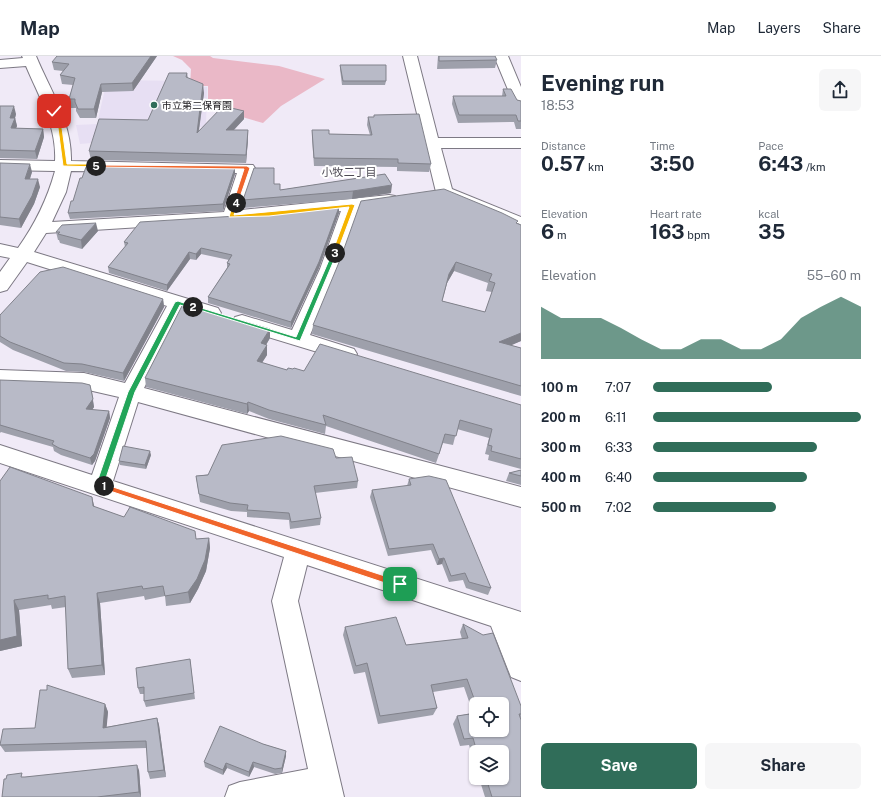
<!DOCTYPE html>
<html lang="en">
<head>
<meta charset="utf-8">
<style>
	body { margin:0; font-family:"Public Sans","Noto Sans JP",sans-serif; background:#f6f6f7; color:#1f2937; height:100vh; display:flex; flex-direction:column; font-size:15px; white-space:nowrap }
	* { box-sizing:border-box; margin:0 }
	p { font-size:13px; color:#747a83 }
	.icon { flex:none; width:22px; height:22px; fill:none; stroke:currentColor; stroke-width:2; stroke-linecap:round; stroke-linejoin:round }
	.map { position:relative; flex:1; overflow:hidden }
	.panel { display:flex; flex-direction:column; background:#fff; width:360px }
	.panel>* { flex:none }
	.buttons { position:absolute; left:469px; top:641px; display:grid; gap:8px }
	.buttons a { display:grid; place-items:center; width:40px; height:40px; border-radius:6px; background:#fff; box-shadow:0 1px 3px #0004; font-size:20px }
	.pin { position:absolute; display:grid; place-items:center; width:34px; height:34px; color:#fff; margin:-17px; border-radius:8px; box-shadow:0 2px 6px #0006 }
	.km { position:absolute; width:20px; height:20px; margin:-10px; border-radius:50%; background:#222; color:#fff; font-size:11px; line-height:20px; text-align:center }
	.round { display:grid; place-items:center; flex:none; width:42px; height:42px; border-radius:6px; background:#f6f6f7 }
	.headline { display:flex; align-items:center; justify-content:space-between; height:68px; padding:0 20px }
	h1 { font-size:22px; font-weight:700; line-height:30px }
	.metrics { display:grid; grid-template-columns:repeat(3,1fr); gap:6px; height:68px; padding:4px 20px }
	.metrics div { display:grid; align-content:center }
	.metrics b { font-size:20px; font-weight:700 }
	.metrics small { font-size:11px; font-weight:400 }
	.metrics p { font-size:11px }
	.chart { height:112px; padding:8px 20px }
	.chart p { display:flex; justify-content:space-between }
	.chart svg { width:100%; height:72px; margin-top:4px; fill:#306d59; opacity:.7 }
	.button { display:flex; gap:8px; margin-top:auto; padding:8px 20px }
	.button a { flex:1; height:46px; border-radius:6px; background:#306d59; color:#fff; font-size:16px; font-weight:700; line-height:46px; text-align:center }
	.button a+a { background:#f6f6f7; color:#1f2937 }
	ul { padding:0 20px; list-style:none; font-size:13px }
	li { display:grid; grid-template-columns:64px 48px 1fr; align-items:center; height:30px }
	li i { height:10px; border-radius:5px; background:#306d59 }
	header { display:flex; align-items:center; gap:24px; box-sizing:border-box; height:56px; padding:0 20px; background:#fff; border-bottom:1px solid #e0e1e3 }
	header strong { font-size:19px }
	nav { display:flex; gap:22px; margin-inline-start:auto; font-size:14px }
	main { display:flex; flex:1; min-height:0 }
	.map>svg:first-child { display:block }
</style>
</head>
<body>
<header>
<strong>Map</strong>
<nav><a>Map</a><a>Layers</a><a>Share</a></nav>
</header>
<main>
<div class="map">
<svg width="521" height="741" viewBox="0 0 521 741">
	<rect width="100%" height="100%" fill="#f0eaf7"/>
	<path fill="#e7dff3" d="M107,24L190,25V30L207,31L206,71H108L103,86L80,88L76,69L97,68Z"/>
	<path fill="#eab8c7" d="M173,0H210L213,2L279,10L325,23L281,50L263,67L208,51V30H190L191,13L182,4Z"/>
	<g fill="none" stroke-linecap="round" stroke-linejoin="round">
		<defs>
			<path id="minor" d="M22,0H36C50,34 72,66 71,105L253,109L255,112L241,154L389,139L395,140L397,144L395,148L359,153L338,213L310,279L354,293L357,298L354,303L347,305L235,271L232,266L235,261L242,259L292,274L320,213L341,155L269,163L46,177L34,196L218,252L221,257L218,262L211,264L183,255L144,332L521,431V451L138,346L113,425L521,556V625L511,621L491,570L307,509L298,545L344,741H225L229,730L240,726L308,713L272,545L284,501L0,407V389L92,419L119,341L84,333L0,330V314L84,317L125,327L167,250L27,206L7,234L0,236V216L10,202L0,200V188L18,192C35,168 47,144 55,115L0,114V104L55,105C57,70 39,41 26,10L0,12V4L23,2ZM71,115L237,117L224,156L52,166L66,136Z
				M403,0H417L438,82H521V92H441L452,133L521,161V172L438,140L436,136Z
				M494,0H508L521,31V52L516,51L514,48Z"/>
		</defs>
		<use href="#minor" stroke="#7d7984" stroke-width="2"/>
		<use href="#minor" fill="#fff" fill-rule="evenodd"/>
	</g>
	<path fill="#9ea0ab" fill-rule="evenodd" d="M157,0L133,35L102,36L96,62H80L76,55V52H70L69,43L73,29L62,28L60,19L63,15L54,14L52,6Z
		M438,0H495L497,4L495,12L437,13Z
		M340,9L386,25L385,29H342L340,13Z
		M187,17L188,22L204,37L199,75L244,55V63L234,74H248V83L246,107L91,104L89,95L148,64Z
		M503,33L517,44L521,45V73H516L514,66L458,67L452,48L453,40H502Z
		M0,50L16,58L15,62L17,70L16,72L43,73L44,81L37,103L0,102Z
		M374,59L431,108L429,116L397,115V111L314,110L312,82V74L329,78L370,79L367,69L368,61H374Z
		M0,107L32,116L30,123L40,131L34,148L21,172L0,169Z
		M235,112V118L223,155L70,163L68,157L73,145Z
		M385,118L391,137L352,143L243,152V144L274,128L280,134Z
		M339,157L319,212L291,272L208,247V241L227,212V207L229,204L201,198L196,204L190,203L167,235L109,217L108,211L125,191L124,186Z
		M518,167L521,169V285L510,289L521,292V340L312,278L313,269ZM454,215L488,227L486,235L492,236L485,256L442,245L447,227Z
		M98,175L82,193L60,187L59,184H58L56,176Z
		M163,243L164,251L124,325L84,316L66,315L13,294L0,286V259Z
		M270,282L266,289H267V299L262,307L287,314L293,313L521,349V413L488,404L489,399L485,398L489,382L457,373L453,389L443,387L436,407L326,370L325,378L269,363L249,355L247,358L146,331L145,322Z
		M0,324L92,336L94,351L92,354L109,355L110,362L95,405L92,409L61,399L54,395L53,391L1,376L0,377Z
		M151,399L146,413L120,409L119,405Z
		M336,402L358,425L357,432L315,437L321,462L320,469L290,473L289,464L247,461V456L231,455L200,446L196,420Z
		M521,414V429L506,425L509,417Z
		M409,423L491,532L488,539L466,532L463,524L449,526L442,508L437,509L431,494L388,500L370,441L372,434L407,430Z
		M0,425L95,451L124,461L196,483L209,482L210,492L206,515L198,533L190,547L166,550L165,540L145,544L144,540L100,547L105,619L72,622L68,613L66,551L52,553L51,549L19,554L22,590L0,595Z
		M463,568L521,650V741H485L479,722H502V696H476V712L469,689L460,690L453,668L457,660L473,657L464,631L433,636L437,652L433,659L378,668L365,616L354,618L343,579L345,571L406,589L462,583L460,576ZM476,648H502L476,674Z
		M190,603L195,643L146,651L144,645V638H140L138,632Z
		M105,648L108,656L106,671L157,662L159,669L166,721L150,723L148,716L147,692L5,696L0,689L35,672Z
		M263,688L286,695V700L282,717L275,718L254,711L249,721L227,712L223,719L205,711L204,706Z
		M139,714L141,741H2L6,723L24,721Z"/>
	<path fill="#81828b" d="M151,0H157L133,35L132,27Z
		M101,28L102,36L96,62L94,53Z
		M203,28L204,37L197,86V77Z
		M14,50L16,58L15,62L17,70L13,80L10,62Z
		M244,55V63L226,82V74Z
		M43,73L44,81L37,103L35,95Z
		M248,74V83L246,107V99Z
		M30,108L32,116L27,131L25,123Z
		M235,112V118L223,155V148Z
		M38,123L40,131L34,148L21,172L19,163Z
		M392,129L391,137L352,143L353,135Z
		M339,151V157L319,212L291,272V266Z
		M96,167L98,175L82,193L81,184Z
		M201,192V198L196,204V198Z
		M189,196L190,203L167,235V229Z
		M456,206L454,215L447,227L440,254L449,218Z
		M163,243L164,251L124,325L123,317Z
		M270,273V282L261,297V287Z
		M521,277V285L496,296L499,286Z
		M267,289V299L257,314V305Z
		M90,329L94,351L88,360L86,353Z
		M248,346L249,355L247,358V348Z
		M109,355L110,362L95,405L92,409L90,402Z
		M150,395L151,399L146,413L145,409Z
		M92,441L95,453L93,450Z
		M209,482L210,492L206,515L198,533L190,547L188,536Z
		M444,502L442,508L437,509L439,503Z
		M97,537L100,547L105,619L102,609Z
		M14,544L19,554L22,590L0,595V584Z
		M105,648L108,656L106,679L103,672Z
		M157,662L159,669L166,721L164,714Z
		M286,695V700L282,717V712Z
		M253,706L254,711L249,721V716Z
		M226,707L227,712L223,719V714Z
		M137,709L139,714L141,741L139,736Z"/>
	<path fill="#b8bac7" stroke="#81828b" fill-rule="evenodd" d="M57,0H151L132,27L101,28L94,53H78L75,46V43H69L75,22L60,19L69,8L52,6Z
		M439,0H495L497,4L439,5Z
		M340,9H386V25H343Z
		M169,17H187L186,21L203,28L197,77L223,50L244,55L226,74H248L246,99L89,95L99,63L148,64Z
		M503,33H511L517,44L521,45V65H518L516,59H459L453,40H506Z
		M0,50H14L10,62H15L11,72L43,73L35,95L0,94Z
		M419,58L431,108L398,107V103L314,102L312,74H329V78L372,79L368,61H374V59Z
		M0,107L30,108L25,123H38L32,140L19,163L0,161Z
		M86,111L235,112L223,148L68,157L71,145H73L80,122H82Z
		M254,112H274V128H280V134L385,118L392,129L353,135L243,144Z
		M444,133L502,157L518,165L516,167L521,169V277L499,286L521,292V330L313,269L340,204L361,145ZM456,206L492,218L489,225L495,227L485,256L442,245L449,218Z
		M339,151L319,206L291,266L208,241L230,208L227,207L232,199L201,192L196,198L189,196L167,229L108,211L128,187L124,186L140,166L269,158Z
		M96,167L81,184L58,178L60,176H56L62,169Z
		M63,211L163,243L123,317L82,308L64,307L10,286L0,280V259L40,216Z
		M183,248L270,273L261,287L267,289L257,305L287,314L288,312L293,313L294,312L304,315L320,288L521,349V403L491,395L492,390L488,389L492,373L460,364L456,380L445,378L439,398L323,359L326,369L269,354L248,346L247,348L145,322Z
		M0,324L82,327L90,329L93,343L86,353L109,355L94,398L90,402L59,392L52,388L54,385L0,369Z
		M281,380L333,393L336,402L352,401L358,425L314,430L321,462L291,466L289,457L247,454L248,449L230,447L199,438L196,420L208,419L222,389Z
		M123,390L150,395L145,409L119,405Z
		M10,411L92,441L93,450L124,461L130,451L195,475L196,483L209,482L205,504L197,523L188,536L165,540L163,530L143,533L142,530L97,537L102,609L68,613L65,540L48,543V539L14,544L17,580L0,584V425Z
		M521,414V420L509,417Z
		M429,420L446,424L491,532L469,526L465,517L451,520L444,502L439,503L433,488L389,493L372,434L411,429L409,423Z
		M396,561L406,589L468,582L463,568L483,579L493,577L521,650V658H519L521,664V741H492L486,722H502V696H477L473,682L464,683L457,660L476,657V674H502V648H476L467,623L431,629L437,652L380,660L367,607L356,610L345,571Z
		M190,603L194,637L144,645V631L138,632L136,612Z
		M47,629L105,648L103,672L157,662L164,714L148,716L146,685L0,689L3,673L35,672L40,634H47Z
		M220,670L263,688L286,695L282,712L275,713L253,706L249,716L226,707L223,714L204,706Z
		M137,709L139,736L97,741H2L4,723H6L7,719L22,717L21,721H25Z"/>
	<path fill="#f0652b" stroke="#fff" d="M101,428H104L400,525L403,528L400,532L101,432Z"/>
	<path fill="#22a559" stroke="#fff" d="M178,245L195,251L193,253L180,249L135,336L104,428L107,430L104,433L97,431L96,429L128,336L175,246Z"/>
	<path fill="#22a559" stroke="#fff" d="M335,195L337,197L300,285L190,251L195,250L296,281L332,197Z"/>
	<path fill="#f5b400" stroke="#fff" d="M236,145L238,147L234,159L352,148L355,149L337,197L335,199L332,197L349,151L269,160L229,161L233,147Z"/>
	<path fill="#f0652b" stroke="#fff" d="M94,109L247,110L250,112L238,147L236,148L233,147L244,113L96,111Z"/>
	<path fill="#f5b400" stroke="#fff" d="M53,54L56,55L62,72L67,108H96L97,111L63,110L58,72Z"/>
	<circle fill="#306d59" stroke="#fff" stroke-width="1.5" cx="154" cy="49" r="4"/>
	<g text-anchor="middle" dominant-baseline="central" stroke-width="4" stroke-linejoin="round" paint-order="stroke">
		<g font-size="10" fill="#171519" stroke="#fff" text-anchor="start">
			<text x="162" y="49">市立第二保育園</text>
		</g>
		<g font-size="11" fill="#4e4a55" stroke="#fff">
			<text x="349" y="116">小牧二丁目</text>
		</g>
	</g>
</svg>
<div class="buttons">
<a><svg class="icon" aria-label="locate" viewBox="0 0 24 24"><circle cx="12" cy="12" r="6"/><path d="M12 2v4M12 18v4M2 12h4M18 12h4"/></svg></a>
<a><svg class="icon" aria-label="layers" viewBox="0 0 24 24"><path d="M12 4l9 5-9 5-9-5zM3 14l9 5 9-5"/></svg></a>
</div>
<div class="pin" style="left:400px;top:528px;background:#1e9e55"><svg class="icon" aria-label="arrive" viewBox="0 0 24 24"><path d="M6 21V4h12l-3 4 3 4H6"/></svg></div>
<div class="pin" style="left:54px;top:55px;background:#d93025"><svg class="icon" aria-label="check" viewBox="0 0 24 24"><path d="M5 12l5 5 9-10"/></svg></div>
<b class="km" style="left:104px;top:430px">1</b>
<b class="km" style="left:193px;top:251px">2</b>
<b class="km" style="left:335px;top:197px">3</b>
<b class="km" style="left:236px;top:147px">4</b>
<b class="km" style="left:96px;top:110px">5</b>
</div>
<section class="panel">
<div class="headline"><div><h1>Evening run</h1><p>18:53</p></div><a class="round"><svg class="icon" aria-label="share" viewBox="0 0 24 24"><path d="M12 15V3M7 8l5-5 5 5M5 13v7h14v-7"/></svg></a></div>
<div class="metrics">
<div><p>Distance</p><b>0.57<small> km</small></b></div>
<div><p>Time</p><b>3:50</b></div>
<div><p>Pace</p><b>6:43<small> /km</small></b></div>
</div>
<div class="metrics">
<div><p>Elevation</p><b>6<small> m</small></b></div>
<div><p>Heart rate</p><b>163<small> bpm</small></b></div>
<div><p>kcal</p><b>35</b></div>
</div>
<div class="chart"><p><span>Elevation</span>55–60 m</p>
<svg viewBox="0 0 160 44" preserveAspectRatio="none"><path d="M0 44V12L10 19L20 19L30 19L40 25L50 32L60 38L70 38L80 32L90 32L100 38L110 38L120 32L130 19L140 12L150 6L160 12V44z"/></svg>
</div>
<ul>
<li><b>100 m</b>7:07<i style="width:57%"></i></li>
<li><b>200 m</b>6:11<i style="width:100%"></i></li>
<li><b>300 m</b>6:33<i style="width:79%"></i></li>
<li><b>400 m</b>6:40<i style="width:74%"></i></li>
<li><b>500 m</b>7:02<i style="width:59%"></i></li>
</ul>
<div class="button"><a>Save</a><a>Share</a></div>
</section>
</main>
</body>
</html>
